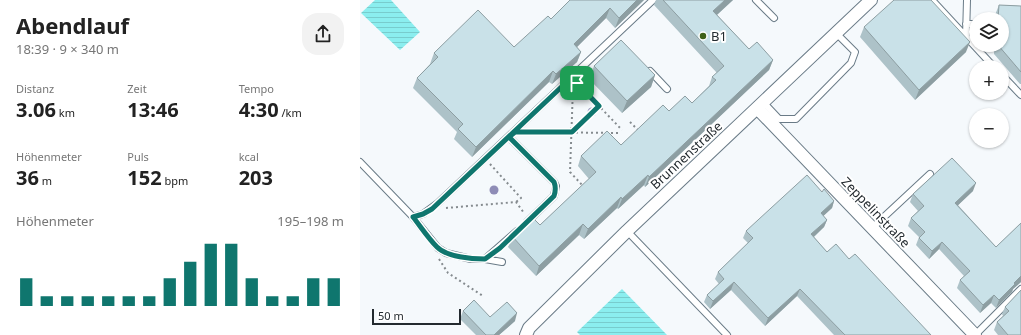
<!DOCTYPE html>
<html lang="de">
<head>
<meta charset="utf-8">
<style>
	body { margin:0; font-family:"Noto Sans",sans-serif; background:#f2f2f2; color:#222; height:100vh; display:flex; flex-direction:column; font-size:15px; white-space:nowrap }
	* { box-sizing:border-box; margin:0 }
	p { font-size:13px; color:#767676 }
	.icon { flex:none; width:22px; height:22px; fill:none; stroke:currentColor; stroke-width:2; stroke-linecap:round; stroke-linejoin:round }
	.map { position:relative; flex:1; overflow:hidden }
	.drawer { display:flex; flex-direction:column; background:#fff; width:360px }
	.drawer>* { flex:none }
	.fabs { position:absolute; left:609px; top:12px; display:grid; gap:8px }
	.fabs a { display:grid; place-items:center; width:40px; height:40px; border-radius:50%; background:#fff; box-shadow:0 1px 3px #0004; font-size:20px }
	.scale { position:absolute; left:12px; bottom:10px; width:89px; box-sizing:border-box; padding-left:4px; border:2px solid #232a2f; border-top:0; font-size:11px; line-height:14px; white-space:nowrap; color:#232a2f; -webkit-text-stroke:3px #fff; paint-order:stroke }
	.pin { position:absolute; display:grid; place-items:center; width:34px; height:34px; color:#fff; margin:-17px; border-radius:8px; box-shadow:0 2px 6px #0006 }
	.round { display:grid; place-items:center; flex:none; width:42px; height:42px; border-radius:16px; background:#f2f2f2 }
	.head { display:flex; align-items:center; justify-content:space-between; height:68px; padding:0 16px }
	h1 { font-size:22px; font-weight:700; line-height:30px }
	.figures { display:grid; grid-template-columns:repeat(3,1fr); gap:6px; height:68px; padding:4px 16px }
	.figures div { display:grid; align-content:center }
	.figures b { font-size:20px; font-weight:700 }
	.figures small { font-size:11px; font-weight:400 }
	.figures p { font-size:11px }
	.chart { height:112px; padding:8px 16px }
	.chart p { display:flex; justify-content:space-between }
	.chart svg { width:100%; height:72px; margin-top:4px; stroke:#0f766e; stroke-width:6 }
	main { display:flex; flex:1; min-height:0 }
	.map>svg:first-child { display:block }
</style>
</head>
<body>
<main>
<section class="drawer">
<div class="head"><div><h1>Abendlauf</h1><p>18:39 · 9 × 340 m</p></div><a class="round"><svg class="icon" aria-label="share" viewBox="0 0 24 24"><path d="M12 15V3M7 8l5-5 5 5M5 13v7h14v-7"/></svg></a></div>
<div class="figures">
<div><p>Distanz</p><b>3.06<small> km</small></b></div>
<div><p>Zeit</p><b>13:46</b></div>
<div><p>Tempo</p><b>4:30<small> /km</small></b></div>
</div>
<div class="figures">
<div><p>Höhenmeter</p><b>36<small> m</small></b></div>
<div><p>Puls</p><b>152<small> bpm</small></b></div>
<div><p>kcal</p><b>203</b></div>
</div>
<div class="chart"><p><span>Höhenmeter</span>195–198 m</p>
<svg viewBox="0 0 160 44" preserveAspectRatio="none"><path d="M5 44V27M15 44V38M25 44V38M35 44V38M45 44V38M55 44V38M65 44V38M75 44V27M85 44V17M95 44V6M105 44V6M115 44V27M125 44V38M135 44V38M145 44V27M155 44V27"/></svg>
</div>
</section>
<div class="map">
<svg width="661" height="335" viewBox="0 0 661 335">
	<defs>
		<pattern id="water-rules" width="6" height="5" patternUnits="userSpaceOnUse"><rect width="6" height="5" fill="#8beeef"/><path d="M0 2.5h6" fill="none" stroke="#78cccd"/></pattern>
	</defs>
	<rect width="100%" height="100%" fill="#f5f9fc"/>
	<path fill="url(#water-rules)" d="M15,0H31L60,32L40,50L1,13Z
		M262,289L307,335H220L217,332Z"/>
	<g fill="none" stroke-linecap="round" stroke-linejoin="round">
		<defs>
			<path id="service" d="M396,0L414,18
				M572,0L634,67
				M606,24H616
				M606,37L607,0
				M290,71L307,89
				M642,75L661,95
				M403,102L419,119H436L491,63L495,52L476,33
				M149,137L194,182L196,186L194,196L167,222
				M0,162L53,217L78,248L86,253L111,259H125L157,231
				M53,217L63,214L78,203L293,0
				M512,228L570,174
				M267,231L367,335
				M125,259L142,262
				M615,335L661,289"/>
			<path id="minor" d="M397,108L615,335
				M166,335L169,328L267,231L511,0"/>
		</defs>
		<use href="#service" stroke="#6a7b87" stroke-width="8"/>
		<use href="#minor" stroke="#6a7b87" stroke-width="14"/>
		<path stroke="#858b8f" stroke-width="2" stroke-dasharray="2 3" stroke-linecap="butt" d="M217,83L262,130
			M213,87L210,172L223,186
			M270,122L278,130
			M166,132L259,133
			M212,132L239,107
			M130,164L161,198L156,202
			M86,208L156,202L164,213
			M79,259L88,273L123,296"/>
		<use href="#service" stroke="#fff" stroke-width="6"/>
		<use href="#minor" stroke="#fff" stroke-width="12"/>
	</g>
	<g fill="#8e8cb6">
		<circle cx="232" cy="112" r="4.5"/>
		<circle cx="134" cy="190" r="4.5"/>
	</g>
	<path fill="#adc2c8" d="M284,0L255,28L246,18L217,47L221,52L217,62L192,84L189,82L112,157L94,139L97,132L53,88L57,78L70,64L74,53L154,47L191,19Z
		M296,0H373L357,15L389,49L413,60L409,70L285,187L284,185L258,209L257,208L224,239L219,235L176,276L148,247L152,236L180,225L229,179L218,166L221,156L261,145L309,111L332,103L349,86L352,77L357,73L294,5Z
		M639,5L661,6V84H660L634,54V45H642V19H635V15Z
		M504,27L606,52L555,100L500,37Z
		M234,66L295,75L291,87L262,113L229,79Z
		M613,191L598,205L636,247L661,223V282L653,289L652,292L636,308L631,303L620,313L597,288L600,280L604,276L579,249L569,259L556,245L559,237L548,226L551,218L558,211L550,202L553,194Z
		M462,192L474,201L472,208L463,216L467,220L464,227L454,237L467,252L489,259L571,335H474L437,296L405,326L371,290L350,309L344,302L347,295L359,284L355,279L358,272L388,243L383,238L386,231Z
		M661,290V335H638L634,330L637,322L643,316L642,314L645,307Z
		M103,311L130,317L155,321L139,335H116L100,319Z"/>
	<path fill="#8d9ea2" d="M277,0H284L255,28L259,18Z
		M365,0H373L349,22L353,11Z
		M250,8L246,18L210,54L214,44Z
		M610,42L606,52L555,100L559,90Z
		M221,52L217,62L192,84L196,74Z
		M413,60L409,70L285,187L289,177Z
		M193,71L189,82L112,157L116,147Z
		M295,75L291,87L262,113L267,101Z
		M288,175L284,185L258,209L262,199Z
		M616,183L613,191L593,210L595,203Z
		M261,197L257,208L224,239L228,229Z
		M474,201L472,208L458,221L461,213Z
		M467,220L464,227L448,242L451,234Z
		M223,224L219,235L176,276L179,266Z
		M582,242L579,249L569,259L572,251Z
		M661,276V282L653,289L652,292L636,308L639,300L654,283Z
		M374,282L371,290L350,309L353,301Z
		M440,289L437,296L405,326L408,318Z
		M634,295L631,303L620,313L623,305Z
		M157,313L155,321L139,335H134Z"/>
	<path fill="#c9e1e8" stroke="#8d9ea2" d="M210,0H277L259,18L250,8L214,44L221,52L196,74L193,71L116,147L98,129L103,124L57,78L78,57L74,53L118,10L154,47L188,16L191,19Z
		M303,0H365L353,11L389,49L397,42L413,60L289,177L288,175L262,199L261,197L228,229L223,224L179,266L152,236L172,217L180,225L236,172L221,156L247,131L261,145L303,105L309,111L325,96L332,103L356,80L352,77L364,66Z
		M534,0H571L610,42L559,90L504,27Z
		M639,5L661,6V72L638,45H642V19H638Z
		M261,40L295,75L267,101L234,66Z
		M592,158L616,183L595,203L636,247L661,223V276L654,283L655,284L639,300L634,295L623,305L600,280L610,271L582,242L572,251L559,238L565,232L551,218L564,206L553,194Z
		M447,175L462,192L464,189L474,201L461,213L467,220L451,234L467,252L476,244L489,259L495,254L571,335H485L440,289L408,318L374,282L353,301L347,295L364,279L358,272L393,238L386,231Z
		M661,290V335H648L637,322L649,311L645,307Z
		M114,300L130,317L147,302L157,313L134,335H126L103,311Z"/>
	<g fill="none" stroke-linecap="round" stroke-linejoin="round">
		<defs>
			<path id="route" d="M217,83L212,77L72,209L63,214L53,217C61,227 68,238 77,247C87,257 112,259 125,259L140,248L194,196C196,190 196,187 194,182L149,137L155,132H212L239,106L217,83"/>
		</defs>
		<use href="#route" stroke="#fff" stroke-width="8"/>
		<use href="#route" stroke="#0f766e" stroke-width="5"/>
	</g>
	<circle fill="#3f6118" stroke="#fff" stroke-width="1.5" cx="343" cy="36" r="4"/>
	<g text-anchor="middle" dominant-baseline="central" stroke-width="4" stroke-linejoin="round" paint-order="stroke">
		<g font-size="13" fill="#232a2f" stroke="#fff" text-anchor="start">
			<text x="351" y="36">B1</text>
		</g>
		<g font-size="13" fill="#232a2f" stroke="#fff">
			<text transform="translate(326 155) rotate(-43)">Brunnenstraße</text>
			<text transform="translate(516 212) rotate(46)">Zeppelinstraße</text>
		</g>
	</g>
</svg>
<div class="fabs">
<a><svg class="icon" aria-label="layers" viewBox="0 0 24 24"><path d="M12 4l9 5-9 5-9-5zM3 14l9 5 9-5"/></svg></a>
<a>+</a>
<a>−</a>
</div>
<div class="scale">50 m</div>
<div class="pin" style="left:217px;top:83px;background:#1e9e55"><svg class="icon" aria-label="arrive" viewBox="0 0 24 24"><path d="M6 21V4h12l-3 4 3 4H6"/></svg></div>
</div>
</main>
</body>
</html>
